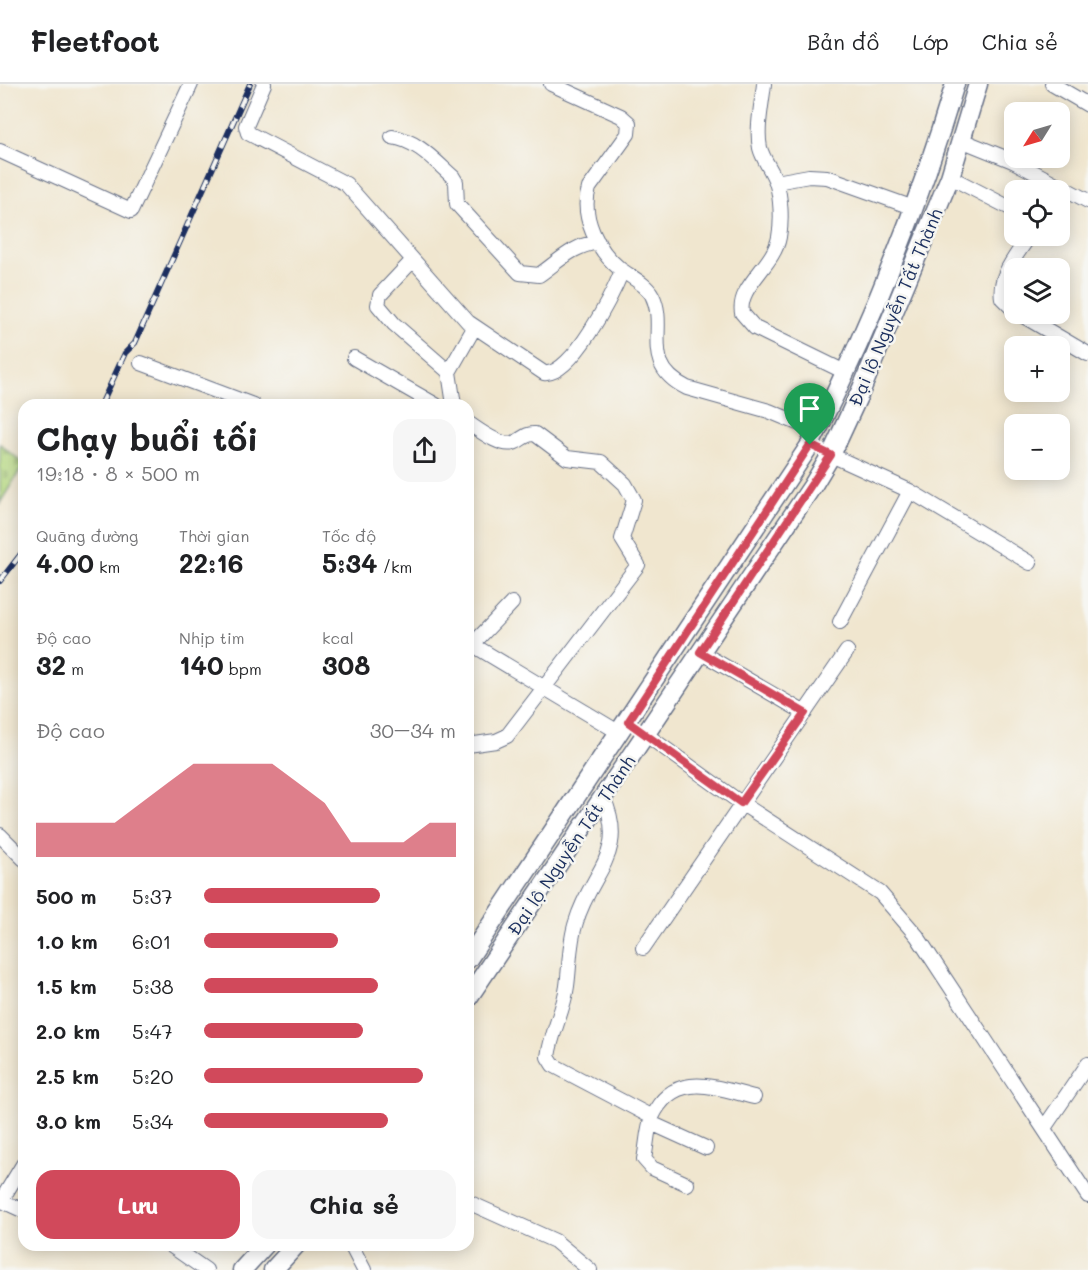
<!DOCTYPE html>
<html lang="vi">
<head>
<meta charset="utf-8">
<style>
	body { margin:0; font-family:Mali,sans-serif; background:#f6f6f6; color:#202124; height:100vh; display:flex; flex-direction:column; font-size:22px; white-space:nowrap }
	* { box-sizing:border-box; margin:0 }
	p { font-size:20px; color:#757577 }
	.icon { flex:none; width:33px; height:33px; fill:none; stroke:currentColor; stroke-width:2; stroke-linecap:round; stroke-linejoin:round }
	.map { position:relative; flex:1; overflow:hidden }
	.side { position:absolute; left:18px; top:315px; width:456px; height:852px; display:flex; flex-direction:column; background:#fff; border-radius:18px; box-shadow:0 3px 15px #0003 }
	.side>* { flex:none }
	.needle { width:39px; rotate:233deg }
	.tools { position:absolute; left:1004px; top:18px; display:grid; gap:12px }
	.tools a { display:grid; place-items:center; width:66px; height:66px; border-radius:12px; background:#fff; box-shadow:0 3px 15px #0003; font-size:30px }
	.pin { position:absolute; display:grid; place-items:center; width:51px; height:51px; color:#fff; margin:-62px -26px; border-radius:50% 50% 50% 0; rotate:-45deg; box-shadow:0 0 6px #0007 }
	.pin .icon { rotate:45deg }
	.round { display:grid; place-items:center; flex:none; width:63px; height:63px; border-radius:18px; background:#f6f6f6 }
	.head { display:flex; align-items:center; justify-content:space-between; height:102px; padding:0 18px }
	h1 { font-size:33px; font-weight:800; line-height:45px }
	.metrics { display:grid; grid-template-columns:repeat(3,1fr); gap:9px; height:102px; padding:6px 18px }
	.metrics div { display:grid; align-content:center }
	.metrics b { font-size:26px; font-weight:800 }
	.metrics small { font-size:16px; font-weight:400 }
	.metrics p { font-size:16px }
	.chart { height:168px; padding:12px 18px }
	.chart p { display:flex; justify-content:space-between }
	.chart svg { width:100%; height:108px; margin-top:6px; fill:#d1495b; opacity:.7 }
	.cta { display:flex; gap:12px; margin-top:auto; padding:12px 18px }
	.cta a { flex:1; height:69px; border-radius:18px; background:#d1495b; color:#fff; font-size:24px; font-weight:800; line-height:69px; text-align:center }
	.cta a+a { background:#f6f6f6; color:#202124 }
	ul { padding:0 18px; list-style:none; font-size:20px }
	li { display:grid; grid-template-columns:96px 72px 1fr; align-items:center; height:45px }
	li i { height:15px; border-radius:8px; background:#d1495b }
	header { display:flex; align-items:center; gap:36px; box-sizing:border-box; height:84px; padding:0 30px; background:#fff; border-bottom:2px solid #e0e0e0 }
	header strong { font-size:28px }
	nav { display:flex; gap:33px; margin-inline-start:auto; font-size:21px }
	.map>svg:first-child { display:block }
</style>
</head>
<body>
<header>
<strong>Fleetfoot</strong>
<nav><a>Bản đồ</a><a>Lớp</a><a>Chia sẻ</a></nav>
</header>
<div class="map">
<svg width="1088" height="1186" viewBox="0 0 1088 1186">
	<defs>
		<pattern id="cemetery-stones" width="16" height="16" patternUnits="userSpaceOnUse" patternTransform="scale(1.5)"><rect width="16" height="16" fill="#b5d880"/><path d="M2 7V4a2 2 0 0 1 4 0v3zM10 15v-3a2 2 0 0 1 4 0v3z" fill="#9bba71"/></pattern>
	</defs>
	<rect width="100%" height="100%" fill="#f6f6f2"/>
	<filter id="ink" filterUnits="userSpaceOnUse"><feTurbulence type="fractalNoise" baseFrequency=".0167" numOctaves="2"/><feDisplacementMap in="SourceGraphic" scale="12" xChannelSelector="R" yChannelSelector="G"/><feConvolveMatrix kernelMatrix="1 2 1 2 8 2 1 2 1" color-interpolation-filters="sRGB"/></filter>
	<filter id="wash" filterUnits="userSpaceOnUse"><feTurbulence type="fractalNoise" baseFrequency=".008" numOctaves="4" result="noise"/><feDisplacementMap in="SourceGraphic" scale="24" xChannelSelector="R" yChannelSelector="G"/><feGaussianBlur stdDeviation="1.35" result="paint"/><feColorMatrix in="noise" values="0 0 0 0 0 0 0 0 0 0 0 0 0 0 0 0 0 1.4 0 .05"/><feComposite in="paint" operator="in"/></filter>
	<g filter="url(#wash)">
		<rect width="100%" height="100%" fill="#f0e6cf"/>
		<path fill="url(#cemetery-stones)" stroke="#68846f" stroke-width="1.5" d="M0,360L24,380L0,419Z"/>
	</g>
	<g filter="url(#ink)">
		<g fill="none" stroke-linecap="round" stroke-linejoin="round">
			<defs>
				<path id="minor" d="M264,0L246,42L248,49L346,100L468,238L544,289C572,293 613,209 622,187
					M551,0L621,32L629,39L628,50L589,104C580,133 598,167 620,185C631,193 646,200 652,211C669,244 638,280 687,304L769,327L817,347
					M764,0C762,19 756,45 760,64C763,76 772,86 776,98C781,113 782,137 779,153C774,182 737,202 742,229L755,244L847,289
					M1052,0L1088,21
					M392,53C417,56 435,77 453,93L456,98L457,120L520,189L539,191C559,177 572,162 598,158
					M961,56L1013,77L1088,117
					M0,67L131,127L191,0
					M950,93L1014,126
					M776,98L809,92L827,93L914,124
					M413,176L380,211L378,221L394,240L449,288
					M1014,226L1002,214C998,191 1018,170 1029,152
					M1020,230L1088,270
					M354,274L436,321
					M141,279L253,321
					M454,321L449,288L474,244
					M468,339C479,346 500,363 513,359C521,357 525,349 535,350L567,374L601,378L625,400L634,416L622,455L638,481L507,652L496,657L468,661
					M831,371L910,407L1030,479
					M840,538L910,407
					M468,558L620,649
					M472,561L512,519
					M700,568L805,629
					M645,650L741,719L880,809L917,852L1088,1112
					M603,713C629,770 591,787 576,838C569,859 570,880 567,902C564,926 551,949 548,973L553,981L652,1033
					M0,751L24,775
					M643,864L847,567
					M651,1039L706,1064
					M1044,1044L1088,980
					M687,1100L652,1084L644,1075C647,1062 647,1045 652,1033C674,986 714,1003 754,1013
					M0,1116L24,1127
					M1,1117L24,1079
					M468,1118L555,1157L590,1186
					M170,1161L206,1186
					M351,1161L364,1186"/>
				<path id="major" d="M468,875L810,361C869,245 918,124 955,0
					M468,914L813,401L831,371L862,304L950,93L978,0
					M242,1186L265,1161
					M273,1186L296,1161"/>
			</defs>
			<use href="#minor" stroke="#666f86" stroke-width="16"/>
			<use href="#major" stroke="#666f86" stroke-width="21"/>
			<use href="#minor" stroke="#fff" stroke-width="14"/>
			<use href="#major" stroke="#fff" stroke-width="18"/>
			<defs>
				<path id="rail" d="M101,321L125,269L135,259L250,0
					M0,497L24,466"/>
			</defs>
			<use href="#rail" stroke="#1b2f5e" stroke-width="6"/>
			<use href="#rail" stroke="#f6f6f2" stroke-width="4" stroke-dasharray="11" stroke-linecap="butt"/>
		</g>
	</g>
	<g fill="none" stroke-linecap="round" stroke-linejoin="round" filter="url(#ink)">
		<defs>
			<path id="route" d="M810,361L831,371L700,568L805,629L741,719L628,638Z"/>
		</defs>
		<use href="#route" stroke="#fff" stroke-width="12"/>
		<use href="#route" stroke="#d1495b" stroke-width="8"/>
	</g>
	<g text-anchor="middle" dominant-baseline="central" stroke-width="5" stroke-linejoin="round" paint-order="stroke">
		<g font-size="18" fill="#1b2f5e" stroke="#f6f6f2">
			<text transform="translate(895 223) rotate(-67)">Đại lộ Nguyễn Tất Thành</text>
			<text transform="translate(571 761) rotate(-56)">Đại lộ Nguyễn Tất Thành</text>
		</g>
	</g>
</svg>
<div class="tools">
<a><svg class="needle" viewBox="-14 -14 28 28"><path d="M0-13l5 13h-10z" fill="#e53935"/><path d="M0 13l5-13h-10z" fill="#757577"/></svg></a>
<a><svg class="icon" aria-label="locate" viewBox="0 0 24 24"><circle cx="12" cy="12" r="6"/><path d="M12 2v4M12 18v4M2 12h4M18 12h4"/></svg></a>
<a><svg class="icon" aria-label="layers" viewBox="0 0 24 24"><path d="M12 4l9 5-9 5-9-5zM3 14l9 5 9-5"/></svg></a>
<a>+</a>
<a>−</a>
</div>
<div class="pin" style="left:810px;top:361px;background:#1e9e55"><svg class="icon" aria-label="arrive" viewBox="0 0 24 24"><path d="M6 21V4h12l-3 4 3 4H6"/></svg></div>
<section class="side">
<div class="head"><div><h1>Chạy buổi tối</h1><p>19:18 · 8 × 500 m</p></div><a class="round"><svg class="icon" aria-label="share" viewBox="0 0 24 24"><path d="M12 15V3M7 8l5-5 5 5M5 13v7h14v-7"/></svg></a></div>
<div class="metrics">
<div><p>Quãng đường</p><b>4.00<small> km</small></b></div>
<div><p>Thời gian</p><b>22:16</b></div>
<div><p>Tốc độ</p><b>5:34<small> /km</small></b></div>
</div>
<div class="metrics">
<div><p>Độ cao</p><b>32<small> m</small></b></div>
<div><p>Nhịp tim</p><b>140<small> bpm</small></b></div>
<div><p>kcal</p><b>308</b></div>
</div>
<div class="chart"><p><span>Độ cao</span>30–34 m</p>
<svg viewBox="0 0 160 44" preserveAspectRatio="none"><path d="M0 44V30L10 30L20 30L30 30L40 22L50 14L60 6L70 6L80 6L90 6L100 14L110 22L120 38L130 38L140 38L150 30L160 30V44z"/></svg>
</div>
<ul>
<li><b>500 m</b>5:37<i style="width:70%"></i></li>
<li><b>1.0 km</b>6:01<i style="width:53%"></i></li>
<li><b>1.5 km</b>5:38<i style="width:69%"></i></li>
<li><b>2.0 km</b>5:47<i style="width:63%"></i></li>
<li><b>2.5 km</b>5:20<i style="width:87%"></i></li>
<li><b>3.0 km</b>5:34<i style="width:73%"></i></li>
</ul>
<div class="cta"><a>Lưu</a><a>Chia sẻ</a></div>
</section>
</div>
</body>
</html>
